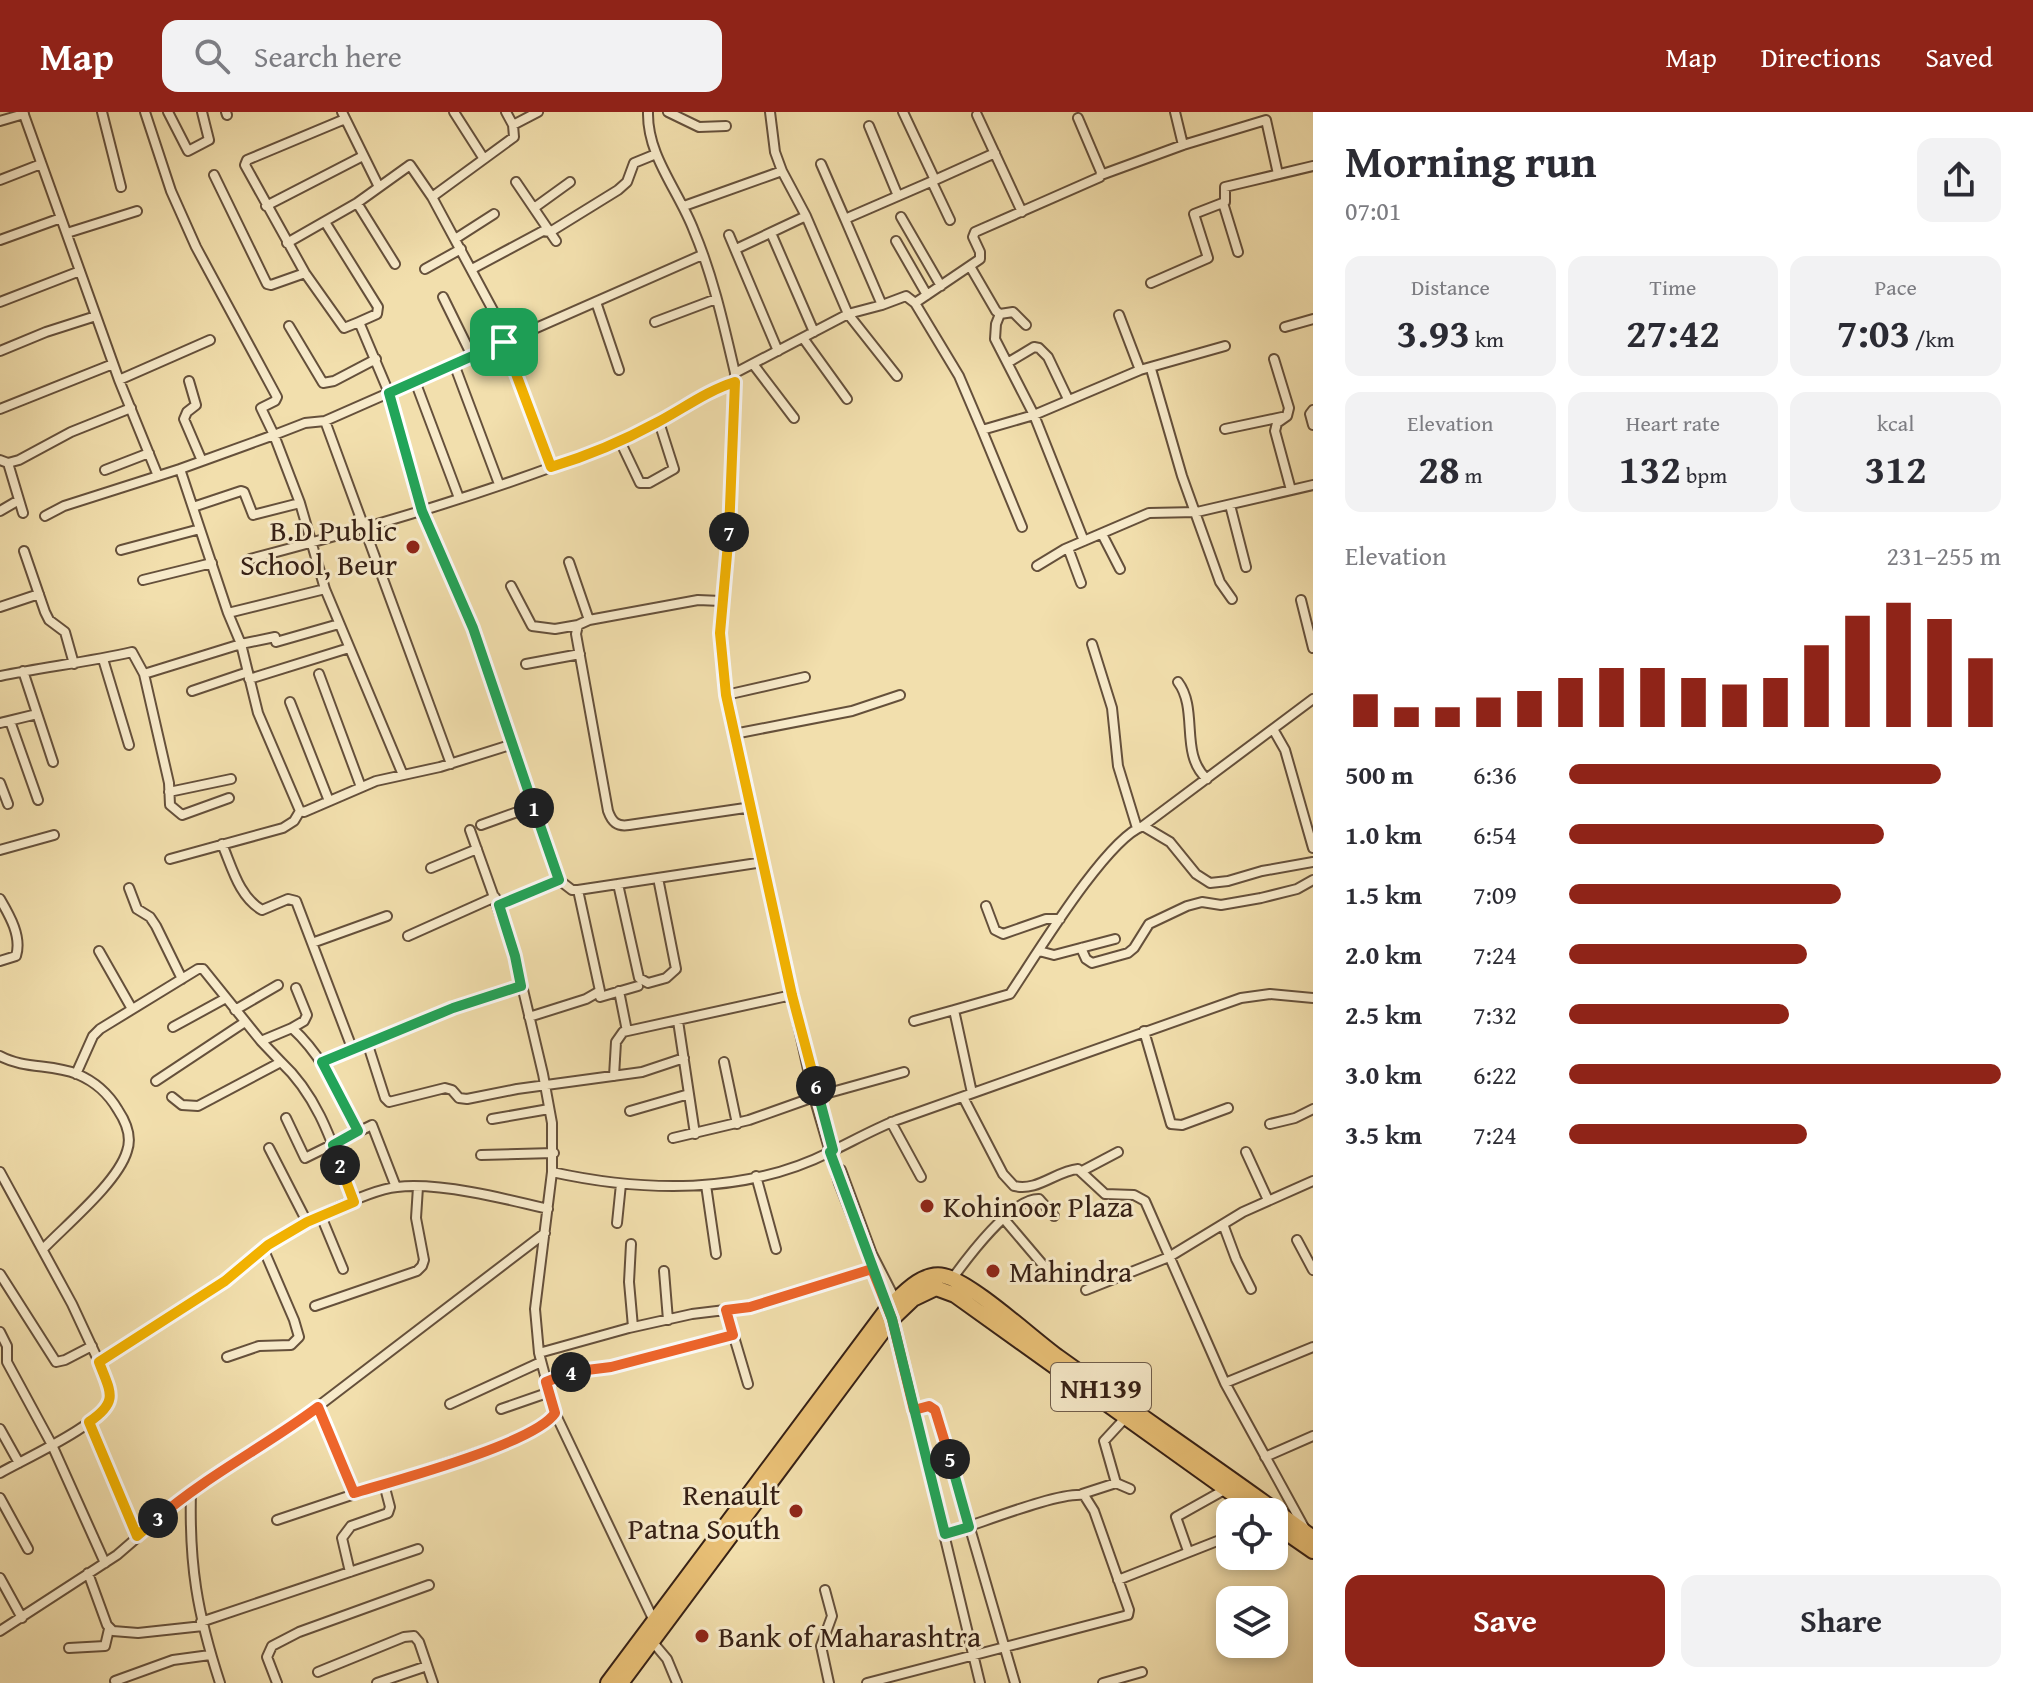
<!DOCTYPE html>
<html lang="en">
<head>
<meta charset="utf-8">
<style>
	body { margin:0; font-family:"Gentium Book Plus",serif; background:#f2f2f3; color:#2b2b33; height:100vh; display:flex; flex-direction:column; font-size:30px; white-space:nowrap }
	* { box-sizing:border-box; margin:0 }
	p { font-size:26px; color:#7c7c81 }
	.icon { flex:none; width:44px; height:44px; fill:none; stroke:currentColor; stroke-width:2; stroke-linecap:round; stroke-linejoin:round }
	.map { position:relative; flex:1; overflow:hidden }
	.sheet { display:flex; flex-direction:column; background:#fff; width:720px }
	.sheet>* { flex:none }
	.tools { position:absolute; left:1216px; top:1386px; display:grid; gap:16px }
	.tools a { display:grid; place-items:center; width:72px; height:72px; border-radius:16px; background:#fff; box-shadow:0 4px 12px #0003; font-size:40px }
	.pin { position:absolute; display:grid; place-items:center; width:68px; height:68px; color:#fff; margin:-34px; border-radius:16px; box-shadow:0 4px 12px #0006 }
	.km { position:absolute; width:40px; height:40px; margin:-20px; border-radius:50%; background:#222; color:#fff; font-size:22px; line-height:40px; text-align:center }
	.round { display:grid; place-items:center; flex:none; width:84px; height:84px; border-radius:16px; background:#f2f2f3 }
	.overview { display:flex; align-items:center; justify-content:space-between; height:136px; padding:0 32px }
	h1 { font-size:44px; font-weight:800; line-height:60px }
	.metrics { display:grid; grid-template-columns:repeat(3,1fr); gap:12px; height:136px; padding:8px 32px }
	.metrics div { display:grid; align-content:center; border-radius:16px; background:#f2f2f3; text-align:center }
	.metrics b { font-size:40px; font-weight:800 }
	.metrics small { font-size:22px; font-weight:400 }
	.metrics p { font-size:22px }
	.chart { height:224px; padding:16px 32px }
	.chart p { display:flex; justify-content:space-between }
	.chart svg { width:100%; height:144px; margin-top:8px; stroke:#8f2418; stroke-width:6 }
	.action { display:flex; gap:16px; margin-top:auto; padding:16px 32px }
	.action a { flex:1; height:92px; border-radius:16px; background:#8f2418; color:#fff; font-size:32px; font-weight:800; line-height:92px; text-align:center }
	.action a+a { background:#f2f2f3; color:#2b2b33 }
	ul { padding:0 32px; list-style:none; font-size:26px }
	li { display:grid; grid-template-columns:128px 96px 1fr; align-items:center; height:60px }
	li i { height:20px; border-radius:10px; background:#8f2418 }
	header { display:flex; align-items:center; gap:48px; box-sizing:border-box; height:112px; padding:0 40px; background:#8f2418; color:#fff }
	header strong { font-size:38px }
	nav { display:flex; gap:44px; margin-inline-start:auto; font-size:28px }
	.search { width:560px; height:72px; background:#f2f2f3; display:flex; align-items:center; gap:20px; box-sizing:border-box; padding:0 28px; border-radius:16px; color:#7c7c81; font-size:30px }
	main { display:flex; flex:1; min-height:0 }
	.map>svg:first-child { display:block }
</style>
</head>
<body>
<header>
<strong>Map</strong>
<div class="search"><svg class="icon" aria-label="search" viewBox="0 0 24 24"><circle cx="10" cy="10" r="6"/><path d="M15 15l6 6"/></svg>Search here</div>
<nav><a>Map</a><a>Directions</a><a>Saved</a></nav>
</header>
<main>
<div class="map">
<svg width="1313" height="1571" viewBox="0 0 1313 1571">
	<rect width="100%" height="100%" fill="#f2dfad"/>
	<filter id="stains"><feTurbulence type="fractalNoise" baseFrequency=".0025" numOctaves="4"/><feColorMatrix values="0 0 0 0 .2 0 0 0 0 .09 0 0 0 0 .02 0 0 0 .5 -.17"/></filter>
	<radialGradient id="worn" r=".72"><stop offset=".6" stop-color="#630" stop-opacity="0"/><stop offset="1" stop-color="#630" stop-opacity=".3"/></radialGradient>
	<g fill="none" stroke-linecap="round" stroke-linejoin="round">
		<defs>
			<path id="street" d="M23,0L119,268L158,364
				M102,0L121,75
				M145,0L171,79L196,135L277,285L275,289L261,296L274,323L305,311L325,309L702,143
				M168,0L188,39L209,28L202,0
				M226,0L227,3
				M342,0L379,75
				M454,0L484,47
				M648,0C647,44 679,79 694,119C713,164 724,214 735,261
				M668,0L699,15L726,14
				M770,0L775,40L782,59
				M903,0L935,68L845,107L882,193L848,202L735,261L729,425L720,521L726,583L814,985L839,1071L892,1207L980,1571
				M1175,0L1183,33
				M977,3L1022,100
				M345,7L247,48L245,53L305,161L344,216L359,210L389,281L422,399L473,516L513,632
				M0,9L24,2
				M513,13L538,0
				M869,14L898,84
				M821,52L845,107
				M214,63L267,172L271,173L305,161
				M1101,63L1183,33L1266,8L1278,62
				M0,68L41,52
				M935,68L995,41
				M516,70L556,129
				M932,70L950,108
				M432,85L514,25L513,13L506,0
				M357,91L395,152
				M1223,91L1238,140
				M266,94L363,44
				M684,94L782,59L806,104L848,202L897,264
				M534,96L570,70
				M901,105L941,174
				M325,110L378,195L377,202L359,210
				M67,121L137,99
				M771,121L814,220
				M729,123L778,239
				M455,127L494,102
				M0,128L61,106
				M896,129L927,183
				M287,131L357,91L410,53L432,85L509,228
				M736,137L806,104
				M971,156L996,199L1000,202L1013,200L1026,213
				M425,157L461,137
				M472,157L543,119L550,120L618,78L627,70L634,51L656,42
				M1151,171L1208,146L1194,102L1225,90V75L1313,54
				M443,185L472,244
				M0,190L80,159
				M596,190L619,258
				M915,191L980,147V140L973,125L975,120L1100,65L1101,60L1078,6
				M882,193L906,184L915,191L959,264L982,318L1034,303L1140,258L1225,234
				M1000,202L996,212L995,227L1034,303L1084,429
				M1119,203L1140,258
				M655,210L716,187
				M289,214L323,271L334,269L376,247
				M1285,215L1313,207
				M803,226L847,287
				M504,230L551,355
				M0,239L46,220L96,204
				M1274,247L1289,296L1287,304L1277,311L1275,319L1291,378
				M1009,250L1034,235L1039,236L1048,245L1068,287
				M454,252L499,372
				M753,252L794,306
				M1151,257L1182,364L1220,470L1232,487
				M119,268L210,228
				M189,269L196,293L187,300L184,307L202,349
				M415,269L459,386
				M0,297L113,252
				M1313,298L1310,302L1313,313
				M325,309L451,652
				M1225,317L1282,305
				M982,318L1022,415
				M620,329L640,371H649L674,357L659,310
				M0,348L8,351L19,348L71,320L131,296
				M8,351L23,401
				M105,358L149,341
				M1230,393L1246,455
				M193,395L241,379L244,380L253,403L300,391
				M0,399L19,388
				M45,404L64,394L180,357L228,501L325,477L300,391L274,323L180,357
				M1102,422L1120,457
				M1068,436L1081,471
				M121,438L200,417
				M24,439L45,500L49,508L65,520L74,552
				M250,447C368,416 486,382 599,337C619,329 640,320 659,310C685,295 707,279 735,270
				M569,450L589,508
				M1037,454L1065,437L1149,401L1197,400L1313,373
				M143,468L212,451
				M511,474L532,514L555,517L578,513
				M325,477L403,663
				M1301,488L1313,536
				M721,489L698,488L589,508L578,513L576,522L608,699C612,710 617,715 629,713L752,695
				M0,495L39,482
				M275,525L241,532L258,601L300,699L304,700L376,669L440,655L513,632L534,694L481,713
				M276,530L339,512
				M1092,532L1112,596L1118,654L1137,716
				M103,547L129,633
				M526,552L580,542
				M23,559L53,650
				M144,562L169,671L170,693L182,703L229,686
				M319,562L361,675
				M0,564C44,555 88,550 132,540L144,562L241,532L228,501
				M249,567L349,536
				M1178,570C1199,598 1179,642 1207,667
				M192,579L248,560
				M726,583L805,565
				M290,590L329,689
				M10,609L38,688
				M0,611L37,602
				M1273,617L1285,638L1313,736
				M734,622L852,599L900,583
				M0,671L8,692
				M169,680L231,667
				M1143,714L1170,730L1196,762L1210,771L1228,769L1262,759L1313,750
				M222,732C232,755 239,785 262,798L288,787L296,789L352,936
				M0,738L54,723
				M170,747L283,716L294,709L300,699
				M431,756L477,737
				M559,768L572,778H578L764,750
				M618,772L639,866L648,871L666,866L676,857L658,766
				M129,776L137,797L150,805L156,814L182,867
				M0,787C10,804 22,825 16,844L0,849
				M499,793L559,768L534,694
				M986,794L995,818L1003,822L1046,807H1060
				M408,824L495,785
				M312,831L387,804
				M1081,836L1086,847L1092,851L1128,841L1134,836L1149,812L1187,794L1202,790L1221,793L1261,786L1297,777L1313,768
				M99,839L132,897
				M1039,839L1054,843L1115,827
				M619,879L627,919
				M600,885L638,874
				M235,898L278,873
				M529,905L586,887L600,879L578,778
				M678,909L695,1022
				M914,909L954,898
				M173,915L226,886
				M292,916L304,909L307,903L296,876
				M1144,919L1171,1012L1182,1013L1228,996
				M261,929L281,950
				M367,930L385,986L389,990L445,976L452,978L459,986L467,987L517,977L642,960L684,946
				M0,944C24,957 52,952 77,962C96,970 108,981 118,998C126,1010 132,1025 127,1039C118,1070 66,1113 43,1137
				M322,950L453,896L521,874
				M724,950L737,1012
				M76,962L93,924L100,917L198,857H203L261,929L292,916C323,944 339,982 358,1019
				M614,964L616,930L623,920L792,883
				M156,969L245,910
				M972,981L954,898L1010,882C1035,845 1106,727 1143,714L1313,587
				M172,985L182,993L198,994L281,950C321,987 335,1040 354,1090
				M963,985L1003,1062L1014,1074C1037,1080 1056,1059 1078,1057L1105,1082L1134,1083L1145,1089L1225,1271L1305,1417
				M630,999L689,982
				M286,1006L305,1046L372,1013L396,1075
				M492,1007L549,997
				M891,1010L921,1065
				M1270,1012L1295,1006L1313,997
				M673,1026L749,1008L814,985L904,960
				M269,1036L307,1110
				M1246,1040L1268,1088
				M481,1043L554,1041
				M841,1058L872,1142L896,1189
				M1082,1059L1118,1040
				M0,1060L72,1192L99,1250L111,1286C105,1311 24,1347 0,1361
				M552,1060C643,1080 745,1083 830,1040C853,1029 874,1017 897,1008L1241,886L1270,882L1313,886
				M756,1064L776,1137
				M706,1073L716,1142
				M321,1104L343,1157
				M1004,1107L1049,1160
				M617,1111L621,1072
				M1223,1112L1236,1147L1251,1177
				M1297,1128L1313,1158
				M631,1132L629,1170L633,1215
				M664,1159L668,1208
				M0,1162L56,1250L65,1248L92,1234
				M952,1167C968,1145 1012,1086 1039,1087L1054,1104
				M1086,1178L1169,1145L1243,1100L1313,1069
				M315,1194L417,1159L422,1154L424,1148L416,1106L418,1075
				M726,1198L748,1272
				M0,1220L7,1234V1250L52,1333L105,1451
				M539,1241L629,1216L692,1202L750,1195L872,1157
				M227,1245L259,1234L291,1233L299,1225L294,1208L263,1136
				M99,1250C139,1225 179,1201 218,1175C233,1164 245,1150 260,1139C285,1119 366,1078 397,1075C439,1070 507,1087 548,1097
				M546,1270L578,1258L611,1255L733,1223
				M1225,1271L1313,1235
				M450,1292L541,1250
				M318,1295L354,1381
				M501,1297L550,1280
				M914,1298L929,1294L935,1298L937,1303L1015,1571
				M555,1301L654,1509
				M89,1310L137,1424
				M0,1317L19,1351
				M1265,1345L1313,1324
				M1116,1371L1130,1377
				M191,1379C189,1452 197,1501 220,1571
				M1082,1382L1116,1371L1104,1329L1128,1303
				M0,1386L28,1437
				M277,1408L507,1331L540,1315L555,1301L539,1241L535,1197L552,1060V1011L543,962L515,844L470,718
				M1188,1439L1176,1405L1226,1377
				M350,1460L342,1426L351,1414L388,1401L390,1395L384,1372
				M88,1461L107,1513L113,1519L138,1521L203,1514
				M0,1466L22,1506
				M1118,1468L1230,1424
				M825,1478L832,1504L821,1534L829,1571
				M201,1510L418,1437
				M0,1519L117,1443L191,1379L282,1322L545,1121
				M651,1528L667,1547L677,1571
				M69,1536L105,1534L109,1517
				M318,1560L404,1525L414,1524L419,1530L433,1571
				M115,1569L173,1548L210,1543
				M277,1571L267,1545L272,1534L299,1520L429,1473
				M377,1571L427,1554
				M867,1571L1128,1503L1129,1498L1094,1399L1084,1383C1056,1380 977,1413 945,1422
				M1103,1571L1142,1560"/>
			<path id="highway" d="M1274,1412L1313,1439
				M608,1571L888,1196C902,1183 922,1159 944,1164C971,1170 1032,1226 1058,1245C1143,1306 1229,1364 1313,1426
				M621,1571L892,1207L913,1187L936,1176L955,1183L1258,1400"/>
		</defs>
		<use href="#street" stroke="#65503b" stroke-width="12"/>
		<use href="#highway" stroke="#362015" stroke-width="18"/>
		<use href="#street" stroke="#f7eaca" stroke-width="8"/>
		<use href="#highway" stroke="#e9c076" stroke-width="14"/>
	</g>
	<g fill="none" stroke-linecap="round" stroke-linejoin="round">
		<defs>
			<path id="split-1" d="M504,230L389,281L422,399L473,516L534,696"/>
			<path id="split-2" d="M340,1053L333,1033L358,1019L322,950L453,896L521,874L515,844L499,793L559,768L534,696"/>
			<path id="split-3" d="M158,1406L137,1424L89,1310C120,1289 110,1280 99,1250L225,1169L268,1133L307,1110L354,1090L340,1053"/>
			<path id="split-4" d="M158,1406C208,1363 266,1334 318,1295L354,1381C394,1369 536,1331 555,1301L546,1270L571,1260"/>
			<path id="split-5" d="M571,1260L611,1255L733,1223L726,1198L750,1195L872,1157L892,1207L914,1298L929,1294L935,1298L950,1347"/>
			<path id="split-6" d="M816,974L833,1038L830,1040L892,1207L945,1422L969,1415L950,1347"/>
			<path id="split-7" d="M729,420L720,521L726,583L792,883L816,974"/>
			<path id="split-8" d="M504,230L551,355C587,344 623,329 656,311C683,297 706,279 735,270L729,420"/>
		</defs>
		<use href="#split-1" stroke="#fff" stroke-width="16"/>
		<use href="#split-2" stroke="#fff" stroke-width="16"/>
		<use href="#split-3" stroke="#fff" stroke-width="16"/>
		<use href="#split-4" stroke="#fff" stroke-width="16"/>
		<use href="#split-5" stroke="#fff" stroke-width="16"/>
		<use href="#split-6" stroke="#fff" stroke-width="16"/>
		<use href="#split-7" stroke="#fff" stroke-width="16"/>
		<use href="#split-8" stroke="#fff" stroke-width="16"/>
		<use href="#split-1" stroke="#22a559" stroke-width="10"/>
		<use href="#split-2" stroke="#22a559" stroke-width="10"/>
		<use href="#split-3" stroke="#f5b400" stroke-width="10"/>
		<use href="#split-4" stroke="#f0652b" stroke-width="10"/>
		<use href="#split-5" stroke="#f0652b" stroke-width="10"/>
		<use href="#split-6" stroke="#22a559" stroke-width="10"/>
		<use href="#split-7" stroke="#f5b400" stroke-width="10"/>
		<use href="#split-8" stroke="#f5b400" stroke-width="10"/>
	</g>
	<g fill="#8f2418" stroke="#f7eaca" stroke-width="3">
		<circle cx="413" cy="435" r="8"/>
		<circle cx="927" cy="1094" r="8"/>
		<circle cx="993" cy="1159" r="8"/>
		<circle cx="796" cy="1399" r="8"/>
		<circle cx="702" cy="1524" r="8"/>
	</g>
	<g text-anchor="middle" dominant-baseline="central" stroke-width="6" stroke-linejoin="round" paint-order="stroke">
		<rect fill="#f7eaca" stroke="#705d4b" stroke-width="2" x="1051" y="1251" width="100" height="48" rx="6"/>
		<g font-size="28" font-weight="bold" fill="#362015">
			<text x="1101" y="1275">NH139</text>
		</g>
		<g font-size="30" fill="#362015" stroke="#f7eaca" text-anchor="start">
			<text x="397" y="418" text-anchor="end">B.D Public<tspan x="397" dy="34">School, Beur</tspan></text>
			<text x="943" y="1094">Kohinoor Plaza</text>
			<text x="1009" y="1159">Mahindra</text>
			<text x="780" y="1382" text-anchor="end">Renault<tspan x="780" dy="34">Patna South</tspan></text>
			<text x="718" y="1524">Bank of Maharashtra</text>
		</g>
	</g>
	<rect width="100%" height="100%" filter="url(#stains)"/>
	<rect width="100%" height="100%" fill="url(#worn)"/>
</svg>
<div class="tools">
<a><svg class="icon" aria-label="locate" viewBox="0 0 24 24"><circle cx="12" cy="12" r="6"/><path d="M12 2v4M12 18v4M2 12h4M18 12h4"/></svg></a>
<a><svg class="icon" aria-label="layers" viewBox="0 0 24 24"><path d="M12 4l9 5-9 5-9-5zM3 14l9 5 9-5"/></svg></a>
</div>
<div class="pin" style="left:504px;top:230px;background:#1e9e55"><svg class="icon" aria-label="arrive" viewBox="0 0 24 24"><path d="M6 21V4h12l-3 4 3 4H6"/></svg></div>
<b class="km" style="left:534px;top:696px">1</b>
<b class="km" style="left:340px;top:1053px">2</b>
<b class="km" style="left:158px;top:1406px">3</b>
<b class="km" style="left:571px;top:1260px">4</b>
<b class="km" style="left:950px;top:1347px">5</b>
<b class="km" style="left:816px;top:974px">6</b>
<b class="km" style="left:729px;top:420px">7</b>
</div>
<section class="sheet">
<div class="overview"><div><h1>Morning run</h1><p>07:01</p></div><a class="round"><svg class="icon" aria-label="share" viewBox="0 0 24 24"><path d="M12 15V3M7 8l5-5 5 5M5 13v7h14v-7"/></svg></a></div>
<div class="metrics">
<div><p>Distance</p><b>3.93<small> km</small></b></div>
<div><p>Time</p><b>27:42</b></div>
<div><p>Pace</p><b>7:03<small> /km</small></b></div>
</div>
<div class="metrics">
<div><p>Elevation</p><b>28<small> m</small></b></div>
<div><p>Heart rate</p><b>132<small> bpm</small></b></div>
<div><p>kcal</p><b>312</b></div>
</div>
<div class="chart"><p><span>Elevation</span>231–255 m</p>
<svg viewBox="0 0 160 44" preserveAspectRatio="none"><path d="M5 44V34M15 44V38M25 44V38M35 44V35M45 44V33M55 44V29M65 44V26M75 44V26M85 44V29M95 44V31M105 44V29M115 44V19M125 44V10M135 44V6M145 44V11M155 44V23"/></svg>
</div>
<ul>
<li><b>500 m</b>6:36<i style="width:86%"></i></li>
<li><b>1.0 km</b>6:54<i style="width:73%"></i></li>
<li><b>1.5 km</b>7:09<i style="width:63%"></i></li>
<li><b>2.0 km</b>7:24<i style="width:55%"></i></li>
<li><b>2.5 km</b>7:32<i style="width:51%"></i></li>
<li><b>3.0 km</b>6:22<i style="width:100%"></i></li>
<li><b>3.5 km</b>7:24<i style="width:55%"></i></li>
</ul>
<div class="action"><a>Save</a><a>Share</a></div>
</section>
</main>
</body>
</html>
